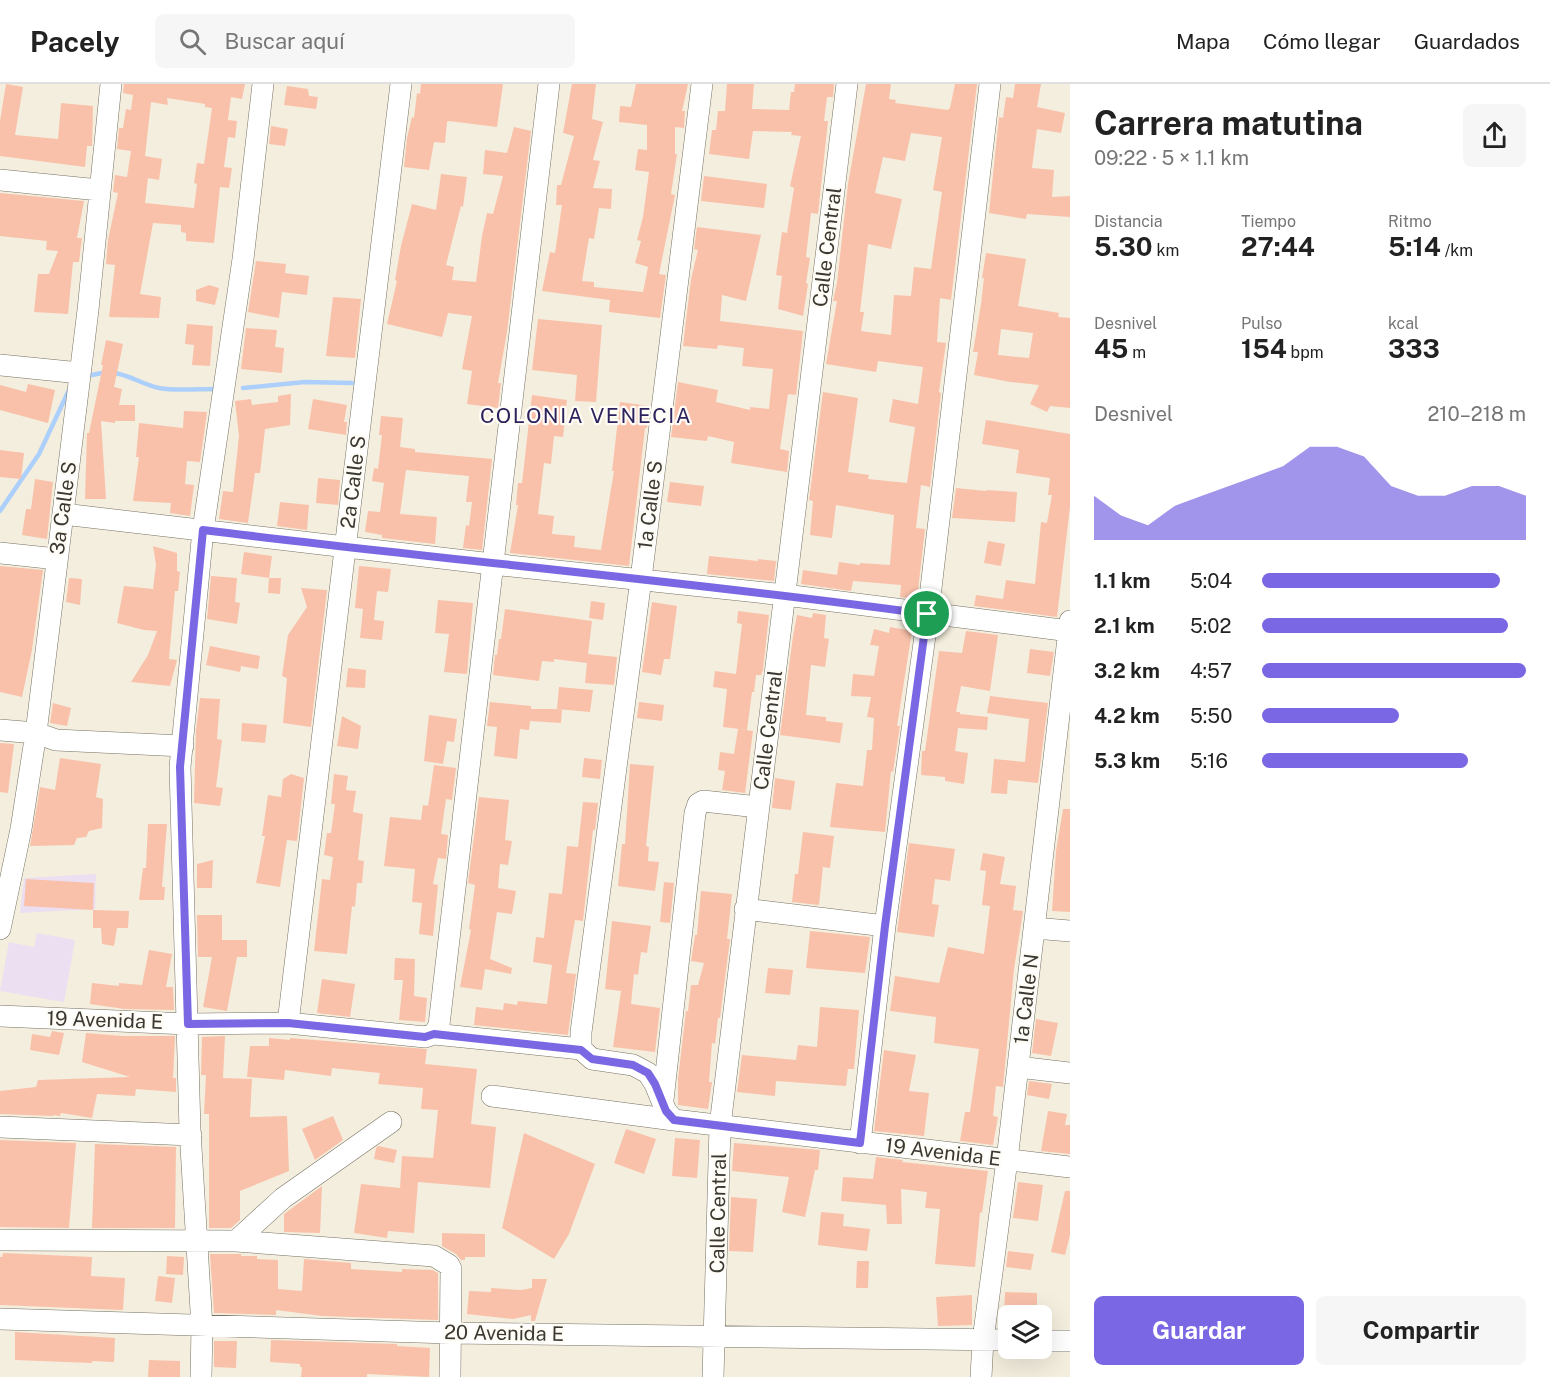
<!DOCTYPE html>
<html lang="es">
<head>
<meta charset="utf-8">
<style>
	body { margin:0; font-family:"Public Sans",sans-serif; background:#f6f6f6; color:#222; height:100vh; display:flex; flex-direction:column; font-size:22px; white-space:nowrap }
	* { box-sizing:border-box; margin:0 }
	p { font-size:20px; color:#767676 }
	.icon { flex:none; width:33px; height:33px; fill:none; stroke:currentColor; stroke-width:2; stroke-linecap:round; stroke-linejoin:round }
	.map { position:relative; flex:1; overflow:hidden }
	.drawer { display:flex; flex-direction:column; background:#fff; width:480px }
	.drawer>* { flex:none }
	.controls { position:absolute; left:998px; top:1221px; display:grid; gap:12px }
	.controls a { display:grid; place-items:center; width:54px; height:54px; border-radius:9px; background:#fff; box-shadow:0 6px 24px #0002; font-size:30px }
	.pin { position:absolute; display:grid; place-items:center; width:51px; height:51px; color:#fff; margin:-26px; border:3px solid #fff; border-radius:50%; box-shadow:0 2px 6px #0007 }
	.round { display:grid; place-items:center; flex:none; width:63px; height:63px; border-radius:9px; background:#f6f6f6 }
	.summary { display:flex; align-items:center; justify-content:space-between; height:102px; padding:0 24px }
	h1 { font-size:33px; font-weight:700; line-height:45px }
	.metrics { display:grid; grid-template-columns:repeat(3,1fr); gap:9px; height:102px; padding:6px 24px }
	.metrics div { display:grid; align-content:center }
	.metrics b { font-size:26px; font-weight:700 }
	.metrics small { font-size:16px; font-weight:400 }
	.metrics p { font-size:16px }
	.chart { height:168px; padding:12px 24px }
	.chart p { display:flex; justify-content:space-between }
	.chart svg { width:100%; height:108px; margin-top:6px; fill:#7a67e3; opacity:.7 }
	.primary-button { display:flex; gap:12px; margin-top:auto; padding:12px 24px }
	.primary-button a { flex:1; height:69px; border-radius:9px; background:#7a67e3; color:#fff; font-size:24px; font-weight:700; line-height:69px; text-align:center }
	.primary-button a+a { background:#f6f6f6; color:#222 }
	ul { padding:0 24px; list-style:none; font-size:20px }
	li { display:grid; grid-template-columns:96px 72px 1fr; align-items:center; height:45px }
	li i { height:15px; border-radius:8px; background:#7a67e3 }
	header { display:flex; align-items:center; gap:36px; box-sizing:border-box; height:84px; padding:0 30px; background:#fff; border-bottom:2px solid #e0e0e0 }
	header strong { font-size:28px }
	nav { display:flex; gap:33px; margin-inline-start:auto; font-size:21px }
	.search { width:420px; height:54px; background:#f6f6f6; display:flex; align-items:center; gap:15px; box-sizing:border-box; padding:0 21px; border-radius:9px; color:#767676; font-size:22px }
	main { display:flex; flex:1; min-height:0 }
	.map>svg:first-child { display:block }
</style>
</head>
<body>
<header>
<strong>Pacely</strong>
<div class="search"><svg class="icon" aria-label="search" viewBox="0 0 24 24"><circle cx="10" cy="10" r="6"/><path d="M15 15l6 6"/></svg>Buscar aquí</div>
<nav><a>Mapa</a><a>Cómo llegar</a><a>Guardados</a></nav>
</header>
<main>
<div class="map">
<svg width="1070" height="1293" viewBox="0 0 1070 1293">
	<rect width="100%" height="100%" fill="#f4eede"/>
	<path fill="#eddff2" d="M96,790L95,825L20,829L24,794Z
		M37,849L75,856L64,918L0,907L9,858L34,863Z"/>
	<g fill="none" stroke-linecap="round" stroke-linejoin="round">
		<path stroke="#accffb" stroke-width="4.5" d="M92,291C122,283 133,298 159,304C175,307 199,305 215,305
			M243,304L305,298L352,299
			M0,427L39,370L69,306"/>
	</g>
	<path fill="#f9c1aa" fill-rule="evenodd" d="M6,0L23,3L15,51L58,55L61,19L93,22L92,62H87L85,83L0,72V37Z
		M124,0H245L242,15L231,13L228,36L237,37L235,54L228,53L224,83L232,84L229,104L220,103L214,159L186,157V149L181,148V141L153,139L140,210L161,213L159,234L109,233L115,181L106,180L108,156L118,109L113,108L115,91L127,93L131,67L117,65L119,44H123L126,25L131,26L133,11L123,9ZM167,14L205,20V23L212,24L204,80L197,79L194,99L197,100L194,124L145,119L148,94L159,96L162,75L145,72L151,18L168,21Z
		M421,0H503L497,43L449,37L447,38L445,59L434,58L429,86L404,83L407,54L412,33L414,34L417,9L420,10Z
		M572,0H596L592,35L603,38L593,76L600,77L593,104L612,105L611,125L599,124L594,155L589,154L582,197L594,198V203L643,208L648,183L635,179L641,157L637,156L643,133L649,88L635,86L638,65L647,66V41L619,38L620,22L631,23L636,0H688L682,27H685L684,44L675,43V70H677L671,110L675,111L659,190L666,191L660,234L609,228L610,216L542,207L550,168L555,169L562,121H556L557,101H561L574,52L563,49Z
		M727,0H754L752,25L789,26L791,8H794L795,0H834L833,13H827L824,37H828L818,130L811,129L806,173L810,174L806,199L808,200L803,232L778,225L782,192L776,191L782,148L787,149L794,104L790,102L801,52L791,51L792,48L753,47L749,75L709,70L712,46H716L718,27H725Z
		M866,0H891L889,15L896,16L895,19L948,26L950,24L955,0H977L951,216L940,214L937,258L946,259L939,308L941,309L930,403L921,401L916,444L925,445L917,515L900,513L901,501L853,497L851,507L801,500L803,486L837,491L839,478L860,481V479L890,481L894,431L836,421L832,454L810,451L813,417L809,416L823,308L858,314L848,388L869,391L868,395L907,399L915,343L889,338L893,315L918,320L923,283L878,277L876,288L826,280L837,217H833L837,199L848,100ZM911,49L942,53L933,106L942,108L931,185L914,183L911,212L894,211L891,251L861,247L864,228H860L868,160L891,165L902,115L875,109L883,73L905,77Z
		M1015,0H1041L1037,23L1065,29L1061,49L1037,45L1032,84L1054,86L1052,113L1070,112V133L1027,130L1026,135L989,129L999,33L1003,34L1006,13L1013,14Z
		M287,2L308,5L309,12L318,13L316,25L284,21Z
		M271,42L288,45L285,62L269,60Z
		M514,43L531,47L507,248L498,299H501L498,324L467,320L472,287L462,285L472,232L448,229L442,253L387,240L397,197L395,196L401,162L412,120L436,126L441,90L467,93L463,123L461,122L446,181L454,183L452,196L476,198L482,152L487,129L493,130L503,92L483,90L485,66L507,69Z
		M704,92L767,100L764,124L701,117Z
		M0,109L84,117L77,154H82L79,178H73L68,230L34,228L38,190H49L58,167L46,166L47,157L0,152Z
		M697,143L761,151L746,217L722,211L720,237L803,247L796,311L788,310L780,365L789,367L787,388L731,379L734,358L708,352L707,357L671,353L678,298L718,306L716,318L750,326V323L769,325L773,285L742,282L744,264L718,261L717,265L683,262L691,195L698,166L694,165Z
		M986,169L1026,175L1018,222L1059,229L1058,233L1070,234V324L1050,322L1047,328L1030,320L1039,301L1010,298L974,291L978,268H973L981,220L984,194H982ZM1001,245L1033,249L1029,274L998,271Z
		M256,177L286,180L285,189L309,192L307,211L282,208L279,234L248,228Z
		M209,201L219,204L215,221L196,217V206Z
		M333,213L361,215L355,274L326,272Z
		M538,235L602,241L596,318L575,317L577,291L532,286Z
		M187,240L213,242L210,282L192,281L194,261L185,260Z
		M246,244L277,246L275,263L284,264L282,289L241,285Z
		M106,256L123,260L114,303L122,305L119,321H135V337H115V339L101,337L106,415H85L87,349H89L103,281H101Z
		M28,300L55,306L48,339L0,326V301L26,308Z
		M291,310L290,341L265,345L260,389H255L248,439L219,435L223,407L233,408L239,352L235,317L251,315L252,321L278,318V312Z
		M532,311L567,316L563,353L554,352L551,380L544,379L538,430L554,432L552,450L575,452L574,463L601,466L614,387H612L620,318L649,322L647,344H645L629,482L510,469L518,421H516L518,399H522Z
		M313,315L347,321L344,338H347L346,351L308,345Z
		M184,327L207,328L200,378L187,377L185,400L194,401L190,432L170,429L171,419L133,417L139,373H136L139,339L183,344Z
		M381,332L403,334L400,363L415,365V368L492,375L482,466L463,464L466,441L469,442L472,418H466L469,392L406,386L400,430L437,433L435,460L382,454V451L365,448L368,427L380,428L384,399L372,397L374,384L378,385L382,351H379Z
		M986,336L1070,350V423L1057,533L974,522L976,511L1003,515L1006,496L1035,500L1041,438L1047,439L1052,411H1048L1050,394L1016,389L1019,366L982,360Z
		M0,366L24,369L21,395L0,393Z
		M318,394L340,396L338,421L316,419Z
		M35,395L53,398L47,455L22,451L26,425H31Z
		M670,398L704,402L701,422L667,418Z
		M956,404L986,407L987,406L1017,408L1015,438L952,434Z
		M280,418L309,421L307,446L277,442Z
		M988,457L1005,460L1001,482L984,479Z
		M153,462L177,469V487L180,488L178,507H175L169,575L177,576L170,602L131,598L148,571L157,547L144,546L117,539L124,502L153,505L156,481Z
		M244,468L272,472L269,494L241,490Z
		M709,472L758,477V475L776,477L774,497L707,490Z
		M0,482L43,486L32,566L22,613L0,608Z
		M359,482L391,485L388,508L377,507L374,536L384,537L382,556L360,554L363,525L355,524Z
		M211,492L237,494L235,518L240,519L237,540L207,535Z
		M69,494L82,495L80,521L66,518Z
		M269,494H281L280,510L268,509Z
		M301,504L327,506L311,643L283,639L287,594L282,592L288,551L307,523Z
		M438,516L473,519L467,590L444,588L449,550L435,549Z
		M591,517L605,519L603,536L589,534Z
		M652,518L677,522L670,575H664L661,591L642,588Z
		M505,525L592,537L588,570L617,573L614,601L585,599L587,579L554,575V578L542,577L539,597L493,591L495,571H497L499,555H501Z
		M738,527L769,531L763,586L761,591H756L754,608H752L747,646L723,643L727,605L713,603L715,587L736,590L742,540L737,539Z
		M813,529L826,531L824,554L829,555L825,583L811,581L806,631L826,633V637L843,639L840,659L780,651L793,552L797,531L812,534Z
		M890,543L912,547L897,642H900L893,688L891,687L885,748L830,743L836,699L863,702L867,666H872L874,634L867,633L871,613L851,612L853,590L874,592L879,562L870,561L874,545L889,549Z
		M966,547L998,551L990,607L961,602L956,628H960V630L988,633L987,646L958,644L955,667L968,669L964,700L945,697V693L921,691L922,667H925L939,567L962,569Z
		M210,562L260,572L258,585L241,582L240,588L206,581Z
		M1030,565L1054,568L1050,592L1027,589Z
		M348,584L366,586L365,604L346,603Z
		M559,603L593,606L590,628L557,625Z
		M990,612L1048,619L1038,699L1008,696L1007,710L991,709L994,675L1025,678L1029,635L987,629Z
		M200,614L220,615L217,655L222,656L216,703L223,704L220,722L194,719L196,646Z
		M490,618L531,622V625H562L561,639L530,637L529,646L520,645L517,675L494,672L497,643L487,642Z
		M639,618L664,621L662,637L637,634Z
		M53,619L71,624L67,642L50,639Z
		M429,631L457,635L454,658L447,657L443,680L424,677Z
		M342,632L361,642L358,665L337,662Z
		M242,639L267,641L265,659L241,657Z
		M738,645L753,647L745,709L722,706L725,687L718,686L720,668L734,670Z
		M0,659L14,660L8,709L0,708Z
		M60,674L101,680L96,713L103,715L102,744L89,747L86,753L77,754L74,761L30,762L40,703L55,706Z
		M584,674L602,676L600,695L582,693Z
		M630,680L654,682L646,762L649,763L648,777L659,778L655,807L618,802L622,760H625Z
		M434,681L456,684L452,716L446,715L441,750L448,751L446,775L438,774L433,800L438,801L433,852L419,850L422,819L412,818L415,785L384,782L390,733L421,736L423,721L428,722Z
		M291,690L304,694L297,757L287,756L280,803L256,799L265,752H262L268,711L281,713L283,695Z
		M334,690L348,692L346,706L356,707L353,728L363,730L358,776L364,777L362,799H357L355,823L352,822L347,870L314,867L322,795L330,796L333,773L324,771L327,749H331L335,720H331Z
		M775,694L795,697L791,726L772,724Z
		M479,713L509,716L505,756L512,757L508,781L500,780L498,804L516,807L512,830L497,828L490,875L512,884L511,890L485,885L482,906L460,903L471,846L469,845L475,801L468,799Z
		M583,718L598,719L595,746H593L583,837L575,836L566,889L576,890L568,951L474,941L476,923L503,926L504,919L517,921L518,917L547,920L552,881L533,878L536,853L544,854L549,809L562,810L567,762L578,763Z
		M1063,725H1070V828L1052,827L1056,767Z
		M148,740H167L162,803H165L164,816H139L143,784H146Z
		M803,748L834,752L830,784L823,783L819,821L792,818L795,790H798Z
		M909,759L955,765L950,797L935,795L932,820L939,821L934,853L897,848Z
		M983,769L1005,773L1000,800L1016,802L1013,826L1023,827L1014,885L1003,1003L996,1002L993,1032L998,1033L993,1061L960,1057L965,1028H970L979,965L934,959L936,933L890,927L895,892L939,899L948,863L984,870L990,822L982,821L986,787L980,786Z
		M213,776L212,804H197V780Z
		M26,795L94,799L93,826L24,822Z
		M664,798L674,799L670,839L660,838Z
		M701,807L732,810L727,855H730L720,934H718L715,960L712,959L709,998H712L708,1025L678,1021V995L686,927H688L691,901H698L704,879L691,877L695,851H697Z
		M93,826L129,827L128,844H117L114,862L102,860L101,844H93Z
		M197,831H222V856H247V873H237L227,927L203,923L212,873H198Z
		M612,837L651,842L647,869L641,868L638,891L634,890L631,920L660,924L655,968L613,963L621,907L605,905Z
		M810,847L870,853L865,889L806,884Z
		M149,866L172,870L166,903H173L174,926L124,925L90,920L92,899L119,902V899L142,901Z
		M395,874L415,875L414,912L427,914L425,938L399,936L403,896H394Z
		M768,884L793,886L790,911L765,909Z
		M322,895L355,900L350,933L317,929Z
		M820,923L859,926L854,985H848L846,1002L776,997L775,1012L737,1008L742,971L796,976L798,961L817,963Z
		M1036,935L1058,939L1051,972L1032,969Z
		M52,947L64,949L59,971L30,966L32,950L50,953Z
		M86,949L122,952H175L173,994H176V1008L136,1005L135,1012L97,1010L92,1034L61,1029L60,1032L53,1031V1032L0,1030V1007L36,1003L38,996L130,993L82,978Z
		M225,952L223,994L252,995L250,1033L287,1032L289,1087L240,1107V1136L231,1144H209V1030H204L206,991H201L202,953Z
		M269,954L290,956V954L427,965L425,980L477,985L471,1040L496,1043L490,1104L418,1098L414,1149L388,1147L387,1154L354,1149L361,1100L400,1104L402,1072L433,1074L438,1026L421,1025L423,1004L378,1000L380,989L332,984L331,992L285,986L284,996L247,993L250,962H269Z
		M884,966L916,971L909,1007L929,1009L924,1052L874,1047Z
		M1029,997L1052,1000L1049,1015L1027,1011Z
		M1048,1027L1067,1030L1065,1041H1070V1070L1041,1067Z
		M333,1032L343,1056L315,1076L302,1045Z
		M626,1045L656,1055L644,1090L614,1079Z
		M524,1049L595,1080L569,1150L554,1175L502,1144Z
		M675,1054L700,1056L697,1094L672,1092Z
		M0,1056L76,1059L69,1144L0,1143Z
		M734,1059L820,1066L818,1086H815L805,1133L782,1128L789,1093L732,1087Z
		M95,1060L176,1063L175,1144H92Z
		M378,1062L397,1066L394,1079L374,1075L376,1064Z
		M876,1073L903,1076L902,1078L988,1087L982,1129L980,1128L975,1183L935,1180L940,1125L925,1124L927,1108L901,1105L902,1140H887L886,1121L841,1117L843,1093L873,1095Z
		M1018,1098L1043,1101L1038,1137L1013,1134Z
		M322,1102L320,1149L284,1148V1130Z
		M1065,1107H1070V1151L1065,1171L1051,1168Z
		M731,1113L757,1115L753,1168L729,1167Z
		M821,1128L844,1130L843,1142L870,1145L867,1167L818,1161Z
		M442,1149L485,1150V1173H465V1176H461L456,1170L442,1162Z
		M1008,1167L1034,1170L1031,1186L1006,1183Z
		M3,1169L92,1173L91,1192L125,1194L123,1226L0,1221V1173H2Z
		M210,1170H241V1172H257V1175L278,1176V1205L302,1207L304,1175L351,1179V1185L402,1188V1185L433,1186L438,1189V1236L322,1232L276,1226V1231L214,1229Z
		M167,1172L184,1173L183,1191L166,1190Z
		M857,1177H869L868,1204H856Z
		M158,1192L175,1194L172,1219L155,1217Z
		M532,1195H547L535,1237H531V1231L513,1235L467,1230L469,1207L491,1208V1204L521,1206L532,1204Z
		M1005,1208L1037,1209V1232H1004Z
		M972,1211V1241L938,1242L936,1213Z
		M15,1248L115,1254L114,1278L92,1277V1279L15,1276Z
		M271,1256L397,1260V1262L430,1264L429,1293L367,1290V1293H301L302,1283H300V1280L270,1278Z
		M214,1257H237L236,1284L214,1283Z
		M149,1276L180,1277V1293H148Z"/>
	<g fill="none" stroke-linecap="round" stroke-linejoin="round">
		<defs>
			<path id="minor" d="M702,0L641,495L581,948V965L592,975L633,981L648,989L655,1000L666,1027L674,1036L1070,1083
				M0,96L99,106
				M0,281L80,289
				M63,430L492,480L785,511L1070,547
				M0,469L57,475
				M0,646L36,649L56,656L183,662
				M745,825L885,842
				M1034,844L1070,847
				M0,845L21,745L36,649L88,226L111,0
				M0,932L188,940L288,939L425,953L434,950L439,941L549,0
				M288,939L401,0
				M434,950L581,965
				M1018,983L1070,989
				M492,1012L674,1036
				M663,1016L695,729L698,720L703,717L758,723
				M0,1043L191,1051
				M860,1059L885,842L928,530L990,0
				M0,1156L236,1157L434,1172L449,1181L451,1185L450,1293
				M236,1157L283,1114L391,1038
				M0,1235L450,1249L1008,1256
				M1041,1257H1070
				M201,1293L202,1243L190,1047L180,683L203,446L243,175L263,0
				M713,1293L720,1042L847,0
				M981,1293L983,1256L1007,1076L1070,537"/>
		</defs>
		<use href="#minor" stroke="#777263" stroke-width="22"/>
		<use href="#minor" stroke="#fff" stroke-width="21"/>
	</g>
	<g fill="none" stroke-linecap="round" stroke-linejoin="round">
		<defs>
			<path id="route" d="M203,446C445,476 687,497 927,530L885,842L860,1059L674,1036L666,1027L655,1000L648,989L633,981L592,975L581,966L434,950L425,953L288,939L188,940L180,683Z"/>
		</defs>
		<use href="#route" stroke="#fff" stroke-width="12"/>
		<use href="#route" stroke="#7a67e3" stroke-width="8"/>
	</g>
	<g text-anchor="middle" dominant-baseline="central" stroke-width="4.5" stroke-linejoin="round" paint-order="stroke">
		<g font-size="20" fill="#3a3832" stroke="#fefcf5">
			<text transform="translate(827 163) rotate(-83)">Calle Central</text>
			<text transform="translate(353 398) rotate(-83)">2a Calle S</text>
			<text transform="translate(650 421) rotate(-83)">1a Calle S</text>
			<text transform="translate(63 424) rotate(-82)">3a Calle S</text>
			<text transform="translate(768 646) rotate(-83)">Calle Central</text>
			<text transform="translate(1026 915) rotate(-83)">1a Calle N</text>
			<text transform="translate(105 936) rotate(2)">19 Avenida E</text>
			<text transform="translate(943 1068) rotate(7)">19 Avenida E</text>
			<text transform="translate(718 1129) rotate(-89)">Calle Central</text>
			<text transform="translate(504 1249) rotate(1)">20 Avenida E</text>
		</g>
		<g font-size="21" letter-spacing="1.5" fill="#2c225d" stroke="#fefcf5">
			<text x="586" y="331">COLONIA VENECIA</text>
		</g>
	</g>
</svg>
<div class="controls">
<a><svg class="icon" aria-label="layers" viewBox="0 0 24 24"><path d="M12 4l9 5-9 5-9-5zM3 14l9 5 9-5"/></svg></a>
</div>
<div class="pin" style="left:927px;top:530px;background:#1e9e55"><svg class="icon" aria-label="arrive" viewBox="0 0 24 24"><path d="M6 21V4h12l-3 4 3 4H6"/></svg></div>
</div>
<section class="drawer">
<div class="summary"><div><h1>Carrera matutina</h1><p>09:22 · 5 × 1.1 km</p></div><a class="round"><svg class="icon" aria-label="share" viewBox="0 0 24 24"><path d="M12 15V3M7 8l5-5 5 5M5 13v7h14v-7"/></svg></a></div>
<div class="metrics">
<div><p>Distancia</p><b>5.30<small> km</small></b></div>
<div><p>Tiempo</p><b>27:44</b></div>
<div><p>Ritmo</p><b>5:14<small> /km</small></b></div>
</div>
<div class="metrics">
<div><p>Desnivel</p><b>45<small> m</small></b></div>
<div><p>Pulso</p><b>154<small> bpm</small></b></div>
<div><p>kcal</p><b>333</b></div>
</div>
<div class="chart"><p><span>Desnivel</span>210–218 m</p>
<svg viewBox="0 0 160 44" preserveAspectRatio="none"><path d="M0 44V26L10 34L20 38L30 30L40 26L50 22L60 18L70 14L80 6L90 6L100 10L110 22L120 26L130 26L140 22L150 22L160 26V44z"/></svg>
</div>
<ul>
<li><b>1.1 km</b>5:04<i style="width:90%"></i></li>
<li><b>2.1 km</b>5:02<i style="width:93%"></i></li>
<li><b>3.2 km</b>4:57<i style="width:100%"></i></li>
<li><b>4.2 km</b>5:50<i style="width:52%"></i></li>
<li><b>5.3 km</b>5:16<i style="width:78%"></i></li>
</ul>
<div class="primary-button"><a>Guardar</a><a>Compartir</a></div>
</section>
</main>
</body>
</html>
